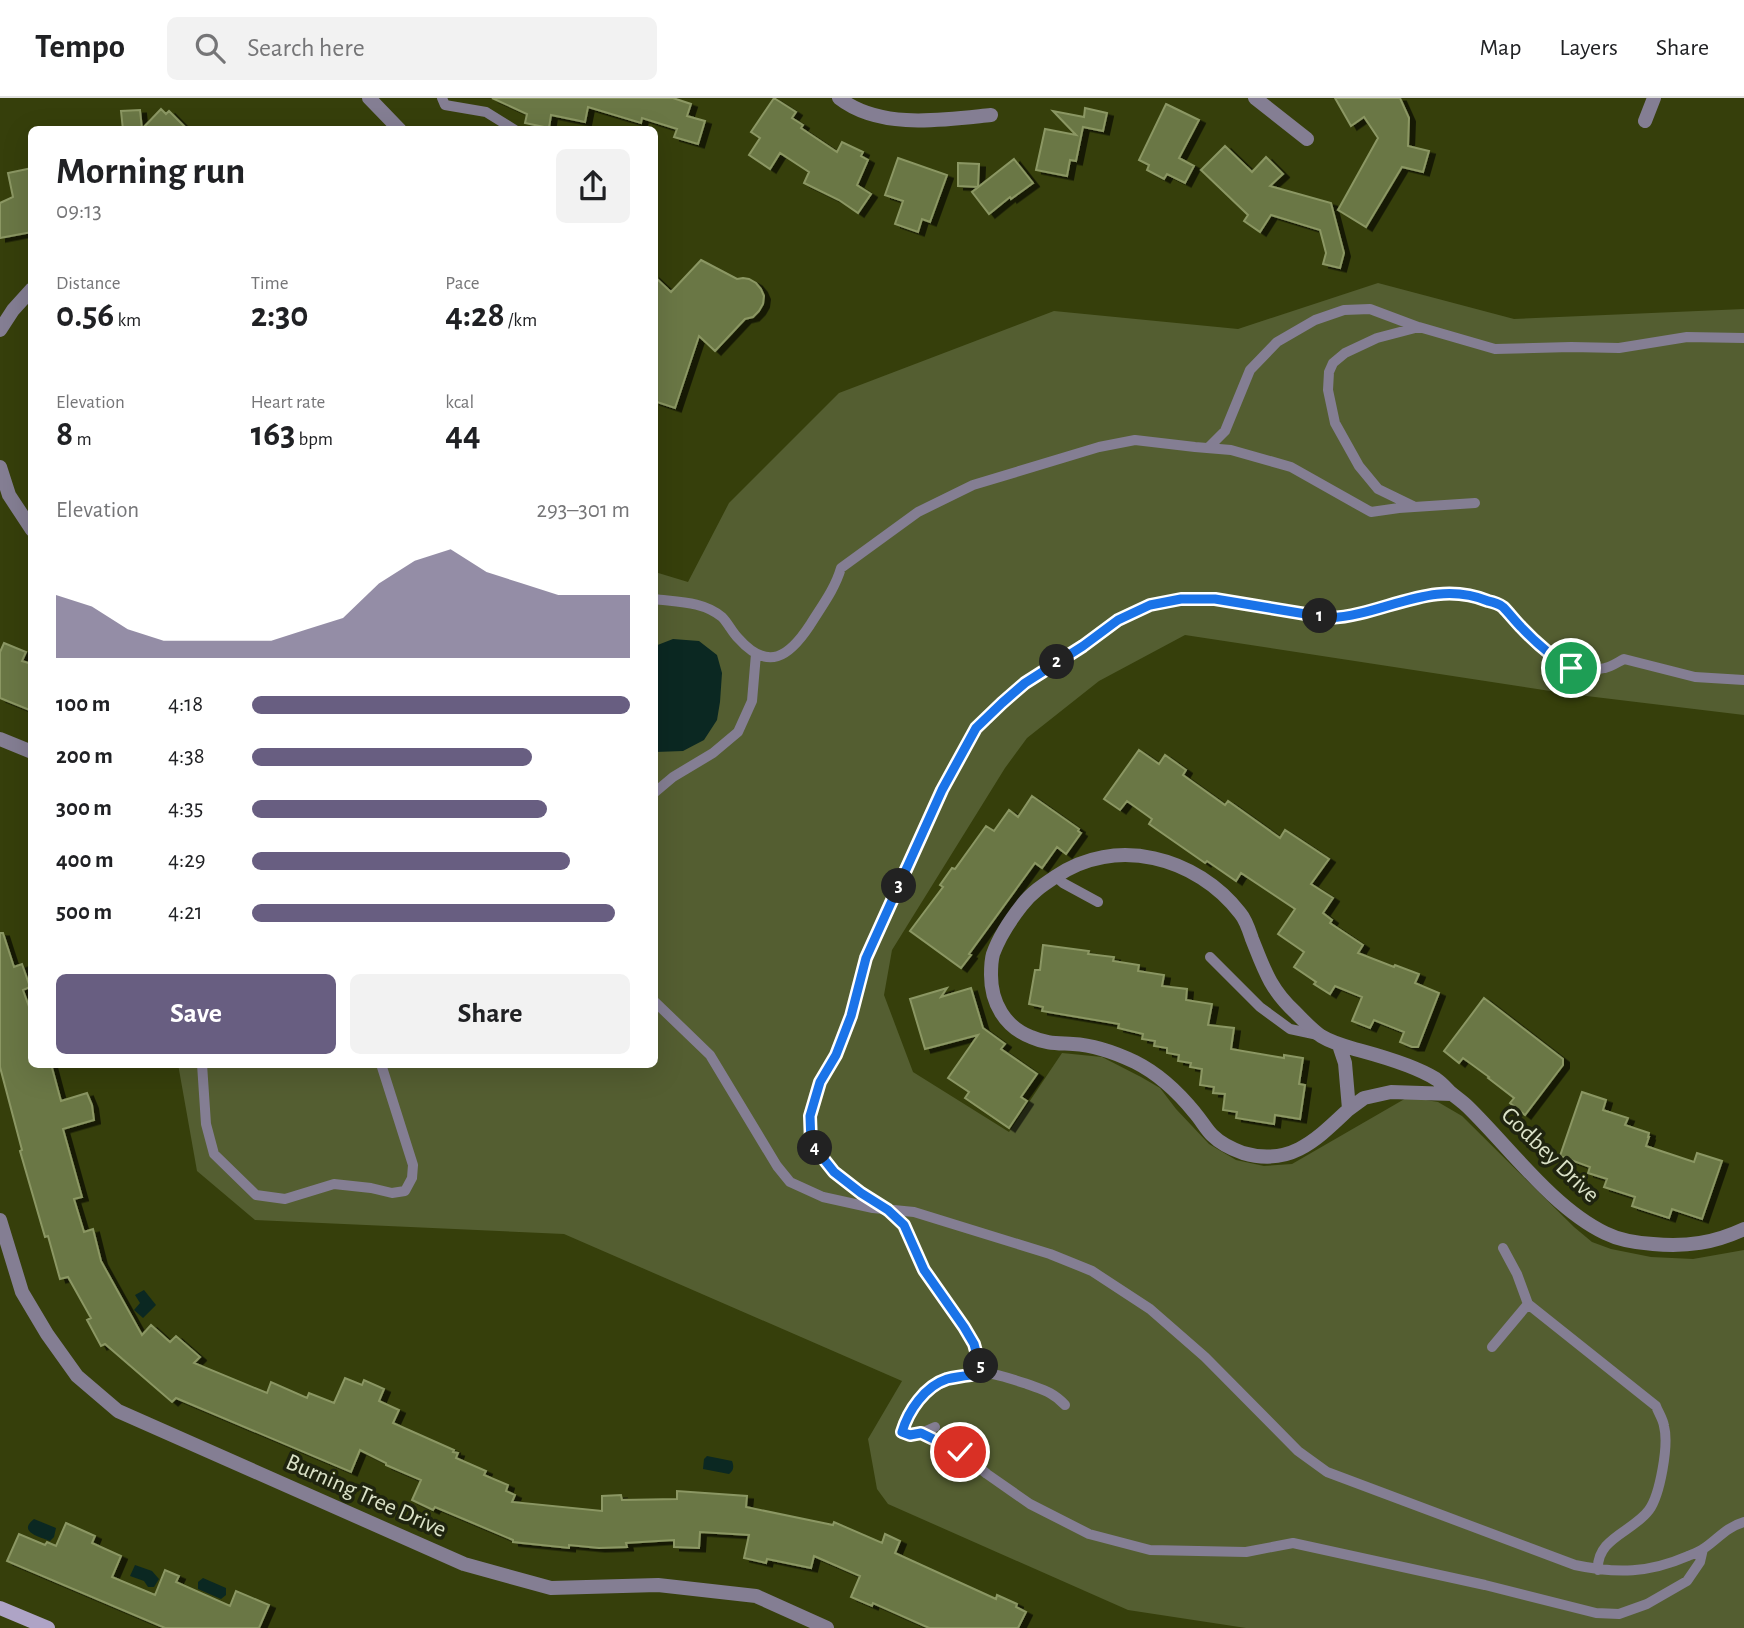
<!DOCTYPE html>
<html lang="en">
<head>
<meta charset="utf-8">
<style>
	body { margin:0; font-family:"Alegreya Sans",sans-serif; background:#f2f2f2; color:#202124; height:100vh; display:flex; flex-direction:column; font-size:26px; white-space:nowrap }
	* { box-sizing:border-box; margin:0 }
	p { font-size:23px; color:#757577 }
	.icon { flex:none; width:38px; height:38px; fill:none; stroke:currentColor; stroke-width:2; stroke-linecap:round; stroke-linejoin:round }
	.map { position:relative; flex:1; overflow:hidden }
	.sheet { position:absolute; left:28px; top:28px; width:630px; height:942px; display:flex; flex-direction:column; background:#fff; border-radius:10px; box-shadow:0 7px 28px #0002 }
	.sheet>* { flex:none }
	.pin { position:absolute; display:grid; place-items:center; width:60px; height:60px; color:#fff; margin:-30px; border:4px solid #fff; border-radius:50%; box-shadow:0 2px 7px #0007 }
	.km { position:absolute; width:35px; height:35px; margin:-18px; border-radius:50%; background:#222; color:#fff; font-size:19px; line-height:35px; text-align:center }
	.round { display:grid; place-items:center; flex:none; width:74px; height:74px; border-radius:10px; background:#f2f2f2 }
	.headline { display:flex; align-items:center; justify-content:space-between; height:119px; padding:0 28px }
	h1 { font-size:38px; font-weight:600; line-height:52px }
	.metrics { display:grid; grid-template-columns:repeat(3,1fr); gap:10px; height:119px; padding:7px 28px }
	.metrics div { display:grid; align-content:center }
	.metrics b { font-size:35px; font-weight:600 }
	.metrics small { font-size:19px; font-weight:400 }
	.metrics p { font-size:19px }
	.chart { height:196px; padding:14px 28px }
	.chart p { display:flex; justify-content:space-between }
	.chart svg { width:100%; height:126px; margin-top:7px; fill:#685e81; opacity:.7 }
	.action { display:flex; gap:14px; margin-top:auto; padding:14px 28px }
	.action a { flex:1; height:80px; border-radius:10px; background:#685e81; color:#fff; font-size:28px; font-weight:600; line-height:80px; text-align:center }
	.action a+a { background:#f2f2f2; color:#202124 }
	ul { padding:0 28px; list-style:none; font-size:23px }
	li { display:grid; grid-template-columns:112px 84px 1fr; align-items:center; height:52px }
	li i { height:18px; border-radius:9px; background:#685e81 }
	header { display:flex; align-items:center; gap:42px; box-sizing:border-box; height:98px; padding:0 35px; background:#fff; border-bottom:2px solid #e0e0e0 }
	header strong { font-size:33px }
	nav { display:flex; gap:38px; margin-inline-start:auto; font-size:24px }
	.search { width:490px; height:63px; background:#f2f2f2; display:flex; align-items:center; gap:18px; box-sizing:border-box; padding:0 24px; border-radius:10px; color:#757577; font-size:26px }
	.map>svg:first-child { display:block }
</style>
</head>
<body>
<header>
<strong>Tempo</strong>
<div class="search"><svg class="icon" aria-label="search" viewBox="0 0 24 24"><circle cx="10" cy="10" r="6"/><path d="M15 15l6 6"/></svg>Search here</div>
<nav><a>Map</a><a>Layers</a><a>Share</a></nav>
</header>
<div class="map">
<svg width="1744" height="1530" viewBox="0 0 1744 1530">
	<defs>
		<filter id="shadow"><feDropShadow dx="6" dy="3.5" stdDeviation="0" flood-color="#0009"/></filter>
	</defs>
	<rect width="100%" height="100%" fill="#363f0b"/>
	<path fill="#545e31" d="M1378,185L1514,221L1744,211V617L1570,596L1185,537L1099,583L1027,640L1005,670L892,852L884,897L913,974L1009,1034L1062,955L1102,959L1141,979L1160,990L1176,1011L1209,1046L1236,1062L1264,1068L1292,1066L1408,999L1438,1004L1462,1018L1574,1129L1592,1144L1611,1151L1651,1159L1693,1161L1744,1152V1530H1246L1128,1512L888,1406L877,1391L868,1341L902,1283L564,1136L255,1122L197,1073L178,966H654L655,474L688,484L729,405L839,295L1054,213L1238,231Z"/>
	<path fill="#0b2822" d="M673,541L699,543L717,557L722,575L720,604L717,622L704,642L683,653L655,654V548Z
		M144,1192L156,1207L143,1220L134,1212L140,1205L135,1197Z
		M707,1358L732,1363C734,1368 734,1372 729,1376L703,1371L704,1361Z
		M34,1421L56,1430L54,1439L50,1443C40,1439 17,1434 34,1421Z
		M135,1467L152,1473L159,1481L154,1489H148L144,1483L130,1478Z
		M203,1480L226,1490V1497L221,1501L198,1491V1484Z"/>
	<path fill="#6b7744" stroke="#8b9764" stroke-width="2" filter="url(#shadow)" d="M492,0H673L691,6L687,18L705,23L698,46L674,39L677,31L642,20L641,25L588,9L585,24L551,17L549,30L525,25L527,16Z
		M774,0L796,14L792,20L803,27L801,30L837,54L842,44L863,54L861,58L868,62L857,87L871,96L858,115L839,102L804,85L809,74L780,55L770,71L749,57L760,40L751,34Z
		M1335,0H1400L1409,20L1408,48L1429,53L1423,74L1402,69L1366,129L1338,112L1378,40L1364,19L1351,28Z
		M1166,6L1199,22L1179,60L1194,68L1185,85L1167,76L1164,81L1147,72L1149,67L1139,62Z
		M1085,10L1107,15L1103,33L1083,29L1076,63L1070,62L1067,78L1036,72L1045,31L1076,37L1053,13L1084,19Z
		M161,11L166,16L169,13L188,32H123L121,13L140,12L142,31Z
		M1225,48L1252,74L1266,59L1283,76L1270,88L1331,105L1344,155L1340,170L1323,166L1326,155L1320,132L1271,117L1260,134L1244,123L1248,117L1201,72Z
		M898,60L947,77L930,124L922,121L918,134L895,126L903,103L885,97Z
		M1014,61L1033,85L1011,101L1010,99L989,116L972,94Z
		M958,65L979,66L978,89L958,88Z
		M32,70V134L0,140V105L13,99L8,75Z
		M701,162L737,181L743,180L749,181L756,185L761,191L764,198L763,206L759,213L753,219L745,221L715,253L699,238L675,310L654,303V178L671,194Z
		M4,545L26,554L22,563L32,566V613L0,600V554Z
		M1139,652L1159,666L1165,657L1186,672L1183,677L1225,707L1228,703L1280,740L1285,732L1329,761L1311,786L1333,800L1323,815L1332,822L1330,825L1363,847L1358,855L1394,869L1395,867L1419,876L1415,885L1439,895L1418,949H1412L1400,944L1404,934L1374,922L1370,930L1352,923L1362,899L1335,888L1330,896L1314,886L1316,884L1294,869L1304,854L1278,836L1295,811L1241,775L1236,783L1207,763L1205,765L1149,726L1152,721L1127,703L1120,712L1104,701Z
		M1032,698L1079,731L1078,733L1081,735L1066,756L1057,749L1042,770L1035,765L969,856L971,857L961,870L910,833L943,789L940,787L952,770L955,771L986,728L994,733L1009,712L1018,719Z
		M0,835H3L14,869L22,866L30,889L23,892L32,917V966H51L61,1003L87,995L92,1007L94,1022L63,1031L82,1099L74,1101L84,1134L93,1131L101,1163L142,1237L151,1227L170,1244L176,1238L200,1259L194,1265L267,1295L271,1284L307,1300L309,1295L334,1305L345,1280L362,1287L364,1282L384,1291L379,1303L399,1312L393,1325L454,1352L453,1354L458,1355L456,1360L486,1373L484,1377L508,1387L506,1393L515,1397L512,1404L602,1413V1398L621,1397L622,1402L677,1401V1393L747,1398L746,1409L833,1427L834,1424L882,1445L885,1436L900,1443L895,1455L996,1501L997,1497L1017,1506L1016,1509L1026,1514L1018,1530H929L873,1505L872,1508L851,1499L860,1478L814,1458L811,1470L767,1461L766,1465L744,1460L749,1437L700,1434L699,1450L674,1449V1442L626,1445L627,1449L599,1450L569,1447V1450L513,1444V1442L473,1425L435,1409L433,1412L412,1402L421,1382L386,1367V1365L360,1352L351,1374L176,1300L172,1304L105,1246L101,1248L87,1222L91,1220L68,1179L60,1181L48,1138L45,1139L20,1053L22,1052L0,969Z
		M1043,847L1089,853L1088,856L1114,859L1113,863L1139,867L1138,873L1164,877L1162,888L1187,891L1186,902L1212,906L1208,927L1234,930L1231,951L1284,960V957L1303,960L1299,986L1305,987L1300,1021L1275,1017L1274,1026L1236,1020L1237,1014L1223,1012L1225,996L1213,995L1214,989L1200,987L1202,971L1190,969L1191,965L1178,963L1179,957L1167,955V950L1154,948L1155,943L1142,941L1143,936L1118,930L1119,926L1042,913L1043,909L1029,906L1035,872H1040Z
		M947,890L941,899L971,890L983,930L1005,946L1001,951L1037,976L1021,999L1027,1003L1009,1030L965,1000L969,994L948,980L978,937L925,951L910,901Z
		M1484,900L1563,961V967L1525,1017L1510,1005L1514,1000L1488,980L1489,979L1463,960L1459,965L1444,953Z
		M1582,994L1606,1002L1603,1012L1628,1020L1625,1027L1649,1035L1648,1039H1649L1646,1048L1694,1064L1697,1055L1722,1063L1702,1121L1672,1111L1669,1120L1632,1108L1635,1099L1604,1089L1607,1081L1588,1075L1590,1069L1560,1058Z
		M66,1425L95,1438L92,1445L121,1458L112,1479L155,1497L165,1472L179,1478L176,1484L230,1508L236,1493L269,1507L259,1530H165L7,1463L19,1436L45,1447L47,1444L56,1448Z"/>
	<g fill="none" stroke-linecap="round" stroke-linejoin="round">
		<path stroke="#847e93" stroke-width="10" d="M442,0L445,7L486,14L515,32
			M1208,350L1225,333L1250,272L1277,244L1315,222L1344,212L1370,211L1418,229
			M1413,408L1378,391L1359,368L1335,325L1328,292L1329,274L1333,265L1345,255L1377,240L1419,229L1495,251L1571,249L1619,250L1687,239L1744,240
			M654,501C677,504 703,503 722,519C728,525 732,534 738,540C768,574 789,559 810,527C821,509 835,491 841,470L918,414L973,387L1099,349L1135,342L1195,349L1231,352L1291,369L1371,414L1399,410L1475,405
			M654,695L673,679L713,655L738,634L752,603L756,556
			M1055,778L1063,785L1098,804
			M1210,859L1260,909L1290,931L1318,937
			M654,903L710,957L777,1068L790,1084L823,1099L873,1110L914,1114L1050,1156L1092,1173L1150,1211L1205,1259L1298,1353L1327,1374L1575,1467C1617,1476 1649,1475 1688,1458C1693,1456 1699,1454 1703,1451C1717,1442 1726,1429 1744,1424
			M202,966L206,1026L214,1056L256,1097L285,1101L334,1086L371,1090L392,1095L405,1093L412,1080L413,1067L381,966
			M1528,1206L1656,1308C1658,1314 1663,1321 1664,1328C1669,1347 1660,1397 1649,1412C1633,1434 1596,1440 1598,1472
			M1492,1249L1528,1206L1517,1176L1503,1150
			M985,1275L980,1268L974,1246L964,1229L924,1172L904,1127L888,1112L861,1095L834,1074L811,1045L810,1018L820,984L836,957L851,918L866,860L942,692L976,630L1002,605L1025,585L1083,548L1118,522L1150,507L1181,501H1215L1330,520C1383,517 1433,480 1486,502C1491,504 1497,505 1501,508C1509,513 1516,524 1523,531C1545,554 1570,578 1605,570C1611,569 1618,564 1624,561L1695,579L1744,582
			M935,1329C924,1334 915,1338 902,1334C912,1300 934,1282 968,1277C973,1277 980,1275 985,1275C998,1276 1015,1282 1027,1286C1043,1292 1053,1294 1065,1307
			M921,1335L960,1354L987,1376L1030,1406L1089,1436L1150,1452L1246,1454L1293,1445L1485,1487L1596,1515L1619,1516L1647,1506L1687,1483L1700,1464L1703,1451"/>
		<path stroke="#847e93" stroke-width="14" d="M369,0L400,32
			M839,0C880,32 943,22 991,17
			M1255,0L1307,41
			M1645,23L1654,0
			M0,232L13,212L32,191
			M0,369L9,397L32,432
			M0,641L32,654
			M1339,947L1345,965L1349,1011C1317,1041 1291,1069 1243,1055C1232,1051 1221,1046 1212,1037C1206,1031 1201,1022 1195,1015C1178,994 1159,976 1135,964C1116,955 1094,947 1073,946C1057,945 1047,946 1031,939C1005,929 991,905 991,877C991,870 991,863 993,856C999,839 1011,821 1022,807C1031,795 1043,787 1055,779C1115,737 1197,759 1240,815C1246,822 1249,832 1252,841C1264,871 1270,891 1295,914C1303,922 1312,932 1321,938C1334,946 1348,949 1362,953C1384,959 1417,969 1436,981C1442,985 1446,990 1451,995C1457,1000 1463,1004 1468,1009C1509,1049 1553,1110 1605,1135C1619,1142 1637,1145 1653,1146C1687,1149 1714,1145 1744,1131
			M1349,1011L1364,1000L1391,994L1452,996
			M0,1122L22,1194L47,1236L77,1278L118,1313L464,1466L551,1490L658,1487L756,1498L827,1530"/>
		<path stroke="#aea4c6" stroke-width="14" d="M0,1510L48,1530"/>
	</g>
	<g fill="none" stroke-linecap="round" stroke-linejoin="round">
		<defs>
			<path id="route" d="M960,1354L921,1335L910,1337L902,1334C908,1313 925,1288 947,1281C959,1278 972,1277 985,1275L980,1268L974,1246L964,1229L924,1172L904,1127L888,1112L861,1095L834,1074L811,1045L810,1018L820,984L836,957L851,918L866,860L942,692L976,630L1002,605L1025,585L1083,548L1118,522L1150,507L1181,501H1215L1330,520C1385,517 1432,480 1488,503C1493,504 1499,506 1503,509C1509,515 1515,523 1521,529C1536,545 1552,559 1571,570"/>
		</defs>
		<use href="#route" stroke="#fff" stroke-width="14"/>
		<use href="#route" stroke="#1a73e8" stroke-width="9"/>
	</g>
	<g text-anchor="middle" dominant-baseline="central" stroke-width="7" stroke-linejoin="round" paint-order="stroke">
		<g font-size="24" fill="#dbe2c8" stroke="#1f240f">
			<text transform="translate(1550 1057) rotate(44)">Godbey Drive</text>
			<text transform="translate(366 1398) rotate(24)">Burning Tree Drive</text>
		</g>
	</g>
</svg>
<div class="pin" style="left:1571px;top:570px;background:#1e9e55"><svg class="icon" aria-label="arrive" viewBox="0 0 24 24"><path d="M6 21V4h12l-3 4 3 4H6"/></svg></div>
<div class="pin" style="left:960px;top:1354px;background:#d93025"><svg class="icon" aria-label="check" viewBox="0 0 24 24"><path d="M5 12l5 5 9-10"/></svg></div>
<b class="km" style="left:1320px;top:518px">1</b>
<b class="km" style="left:1057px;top:564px">2</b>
<b class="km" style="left:899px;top:788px">3</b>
<b class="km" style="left:815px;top:1050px">4</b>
<b class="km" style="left:981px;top:1268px">5</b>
<section class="sheet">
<div class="headline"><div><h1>Morning run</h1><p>09:13</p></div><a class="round"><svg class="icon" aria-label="share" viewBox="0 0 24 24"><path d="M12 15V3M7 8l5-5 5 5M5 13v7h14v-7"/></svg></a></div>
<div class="metrics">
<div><p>Distance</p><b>0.56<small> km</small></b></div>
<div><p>Time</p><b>2:30</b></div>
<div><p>Pace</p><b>4:28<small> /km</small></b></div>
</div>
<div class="metrics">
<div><p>Elevation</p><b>8<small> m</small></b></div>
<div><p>Heart rate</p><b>163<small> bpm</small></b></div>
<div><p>kcal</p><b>44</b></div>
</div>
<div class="chart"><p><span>Elevation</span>293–301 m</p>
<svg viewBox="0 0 160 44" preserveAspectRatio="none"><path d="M0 44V22L10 26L20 34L30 38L40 38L50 38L60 38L70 34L80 30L90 18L100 10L110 6L120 14L130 18L140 22L150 22L160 22V44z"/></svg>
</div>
<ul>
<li><b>100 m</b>4:18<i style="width:100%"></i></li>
<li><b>200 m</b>4:38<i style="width:74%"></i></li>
<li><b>300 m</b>4:35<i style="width:78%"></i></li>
<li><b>400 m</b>4:29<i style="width:84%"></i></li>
<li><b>500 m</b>4:21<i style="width:96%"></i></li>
</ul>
<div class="action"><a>Save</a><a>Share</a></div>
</section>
</div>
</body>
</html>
